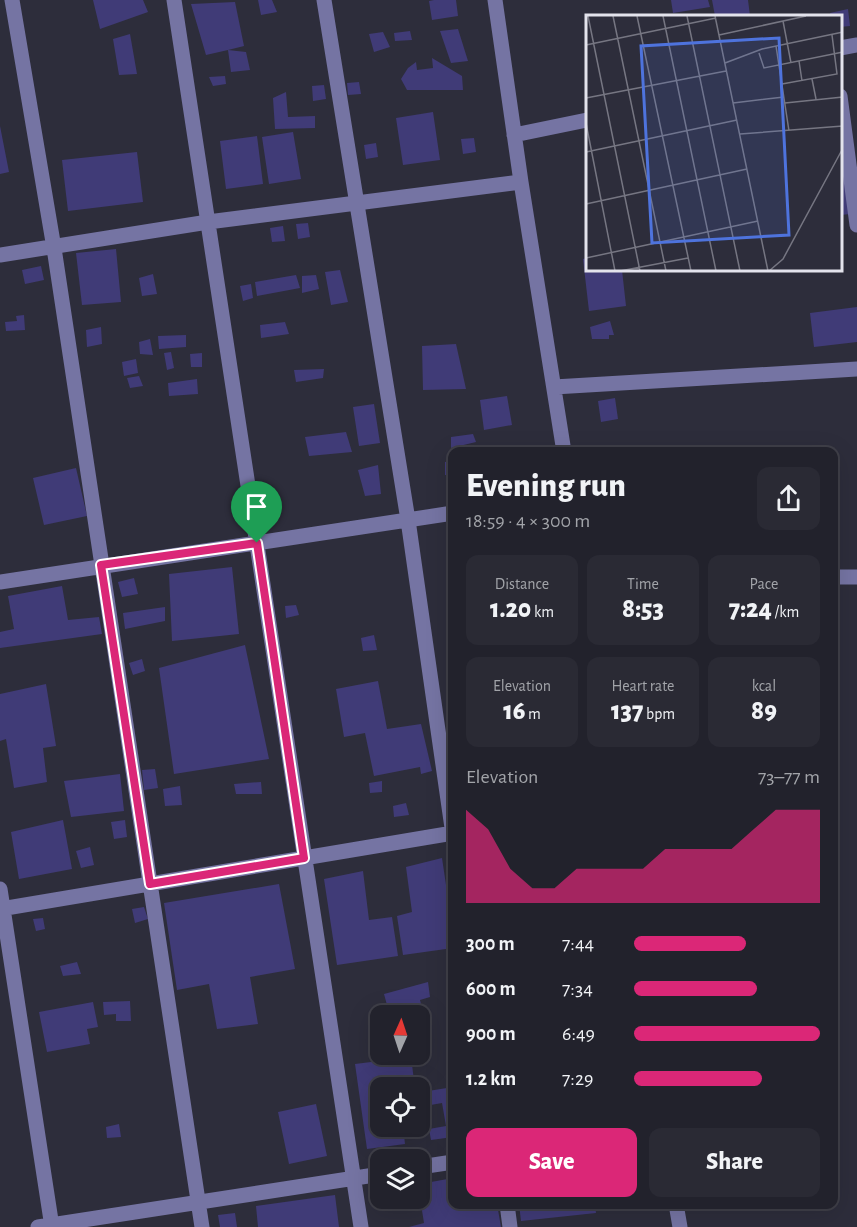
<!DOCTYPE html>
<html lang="en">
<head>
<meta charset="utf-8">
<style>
	body { margin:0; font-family:"Alegreya Sans",sans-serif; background:#2a2a34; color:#f1f3f6; height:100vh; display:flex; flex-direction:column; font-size:22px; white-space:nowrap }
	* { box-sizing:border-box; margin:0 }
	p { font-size:20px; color:#a2a4a9 }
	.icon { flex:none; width:33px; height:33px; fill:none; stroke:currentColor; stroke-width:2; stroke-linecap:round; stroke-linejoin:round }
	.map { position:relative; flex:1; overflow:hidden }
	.details { position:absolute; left:448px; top:447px; width:390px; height:762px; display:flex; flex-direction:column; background:#22222c; border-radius:12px; box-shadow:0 6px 24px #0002,0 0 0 2px #3f3f48 }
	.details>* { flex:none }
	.needle { width:39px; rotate:3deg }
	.tools { position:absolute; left:370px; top:1005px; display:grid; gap:12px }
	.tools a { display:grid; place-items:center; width:60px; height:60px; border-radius:12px; background:#22222c; box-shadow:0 6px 24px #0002,0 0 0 2px #3f3f48; font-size:30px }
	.pin { position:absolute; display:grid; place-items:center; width:51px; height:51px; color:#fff; margin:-62px -26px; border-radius:50% 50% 50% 0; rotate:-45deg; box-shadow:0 0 6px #0007 }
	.pin .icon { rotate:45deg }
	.round { display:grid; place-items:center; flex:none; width:63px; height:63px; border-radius:12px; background:#2a2a34 }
	.head { display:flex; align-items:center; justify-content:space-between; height:102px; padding:0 18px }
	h1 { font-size:33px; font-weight:800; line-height:45px }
	.stats { display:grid; grid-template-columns:repeat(3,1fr); gap:9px; height:102px; padding:6px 18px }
	.stats div { display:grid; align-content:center; border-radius:12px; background:#2a2a34; text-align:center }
	.stats b { font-size:26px; font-weight:800 }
	.stats small { font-size:16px; font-weight:400 }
	.stats p { font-size:16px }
	.chart { height:168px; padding:12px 18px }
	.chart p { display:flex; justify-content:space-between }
	.chart svg { width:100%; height:108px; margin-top:6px; fill:#db2777; opacity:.7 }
	.button { display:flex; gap:12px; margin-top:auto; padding:12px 18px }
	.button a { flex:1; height:69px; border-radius:12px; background:#db2777; color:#fff; font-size:24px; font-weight:800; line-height:69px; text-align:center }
	.button a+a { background:#2a2a34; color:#f1f3f6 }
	ul { padding:0 18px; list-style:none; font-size:20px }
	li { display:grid; grid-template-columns:96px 72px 1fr; align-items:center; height:45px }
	li i { height:15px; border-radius:8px; background:#db2777 }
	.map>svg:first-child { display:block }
</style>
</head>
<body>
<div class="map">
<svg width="857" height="1227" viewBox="0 0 857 1227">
	<rect width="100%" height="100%" fill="#2d2d3b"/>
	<path fill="#403b77" d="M93,0H143L148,12L100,29Z
		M258,0H272L277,12L261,15Z
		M434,0H456L458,16L432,20L429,1Z
		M671,0H708L710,7L673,13Z
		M712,0H748L750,16H715Z
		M235,2L244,46L228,50L246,52L250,70L231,72L228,50L206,55L191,4Z
		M848,9L850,26L840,27V16H831L830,13Z
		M458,29L468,61L451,63L440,31Z
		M410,31L412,40L395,41L394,33Z
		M383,32L390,47L374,52L369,34Z
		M130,34L137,74L119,75L113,39Z
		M432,58L462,76L463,90H407L401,79L408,68L416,62L417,70L433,68Z
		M225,76L226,84L213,86L209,77Z
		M359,82L361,94L348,95L347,83Z
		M324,85L326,99L313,101L312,86Z
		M286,92L288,117L315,116V128L275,129L273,98Z
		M433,112L440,160L403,165L396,118Z
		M0,126L9,172L0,174Z
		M293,132L301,179L269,184L262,137Z
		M257,136L263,184L226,189L220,141Z
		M474,138L476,152L463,154L461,139Z
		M376,143L378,157L366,159L364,145Z
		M137,152L143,202L68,211L62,160Z
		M845,173L851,214L840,215V174Z
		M308,223L310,237L298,239L296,224Z
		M283,226L285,241L272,242L270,228Z
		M116,249L121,302L82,305L76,253Z
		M587,258V270H622L626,306L589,311L583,259Z
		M41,266L44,280L25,284L22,270Z
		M340,270L348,302L331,305L325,272Z
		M153,274L157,294L142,296L139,278Z
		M296,275L300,288L257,296L255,282Z
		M316,275L319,289L302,293V276Z
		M251,284L253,298L243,301L240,286Z
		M857,307V342L814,347L810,313Z
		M24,315L25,330L6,331L5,322L17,321L16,316Z
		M610,321L614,335H609V339H592L590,327Z
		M285,322L289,334L261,338L260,325Z
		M101,327L102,344L87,347L86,330Z
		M186,335V347L159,349L158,336Z
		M150,339L153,355L140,354L139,342Z
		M456,344L466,389L423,390L422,346Z
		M171,352L174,368L167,370L164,353Z
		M202,353V367H191L190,354Z
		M136,359L138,373L124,376L122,362Z
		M324,369L323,378L296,382L294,370Z
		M139,376L143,386L130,388L127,378Z
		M197,379L198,394L169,396L168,383Z
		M507,396L512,425L484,430L480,400Z
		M615,398L618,419L601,422L598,401Z
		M374,404L380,443L359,446L353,407Z
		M346,432L352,452L309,456L305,437Z
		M473,434L476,442L451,448V437Z
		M453,461V475H445V462Z
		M378,465L381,494L365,496L358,470Z
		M76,468L87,516L44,525L33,478Z
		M232,567L239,634L172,641L169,574Z
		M134,578L138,594L122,597L118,582Z
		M62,586L68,620L99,617L102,634L0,648V632L14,629L8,596Z
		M296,605L299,615L286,618L285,606Z
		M165,607V621L125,629L123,613Z
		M374,635L377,650L363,651L361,638Z
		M245,645L269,759L174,774L159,668Z
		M142,659L145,671L133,675L129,663Z
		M378,681L387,729L421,724L432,771L421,774L420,767L374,776L365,733L344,737L336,689Z
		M46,684L56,746L43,748L47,782L14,788L6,739L0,741V694Z
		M155,769L158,788L144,790L142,770Z
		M120,774L124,811L71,817L64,781Z
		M382,781V792L370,793L369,783Z
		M261,782L262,794H236L234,784Z
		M180,786L182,805L165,806L163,789Z
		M406,803L409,815L394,817L393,806Z
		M63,820L72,869L19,879L11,832Z
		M125,820L127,837L114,839L111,822Z
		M90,847L94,865L81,868L76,851Z
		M442,858L453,932V948L403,955L397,916L412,912L406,867Z
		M363,871L369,920L392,917L398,956L337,965L324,879Z
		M279,884L295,969L250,977L258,1024L217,1029L209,984L177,990L164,903Z
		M144,907L148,919L135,923L132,909Z
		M43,918L45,929L36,931L33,919Z
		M77,962L81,974L63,976L60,966Z
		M428,982L430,997L420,1000L423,1012L408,1016H390L384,994Z
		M130,1001L131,1021H116V1014L104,1015L103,1002Z
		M93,1002L98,1027L87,1029L90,1044L47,1052L39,1012Z
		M411,1057L415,1088H381V1126H403L405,1144L367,1149L355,1064Z
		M453,1087V1137L431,1140L429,1129L446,1126L442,1103L425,1106L422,1092Z
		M316,1104L327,1156L289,1164L278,1112Z
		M119,1124L121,1137L107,1138L106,1127Z
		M453,1178V1204H497L501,1227H409L424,1223L420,1198V1184Z
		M335,1195L339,1227H258L256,1206Z
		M519,1204H595L596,1213L521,1221Z
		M235,1213L237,1227H220L218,1215Z"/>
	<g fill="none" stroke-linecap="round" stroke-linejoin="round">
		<path stroke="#7574a3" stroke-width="15" d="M12,0L54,248L202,1227
			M174,0L361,1227
			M324,0L408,520L453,835
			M495,0L521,182L564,452
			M840,48L857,45
			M840,96L857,225
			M514,135L587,120
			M0,255L208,222L521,182
			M554,387L857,369
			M834,577H857
			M0,582L453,513
			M0,889L52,1227
			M0,909L453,833
			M420,1167L453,1162
			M507,1204L510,1227
			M676,1204L680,1227
			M38,1227L381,1174"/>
	</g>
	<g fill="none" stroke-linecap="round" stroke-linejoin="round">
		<defs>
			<path id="route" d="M257,543L304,858L150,884L101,565Z"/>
		</defs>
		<use href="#route" stroke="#fff" stroke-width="12"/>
		<use href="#route" stroke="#db2777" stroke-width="8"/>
	</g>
	<g transform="translate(586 15)">
		<rect width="256" height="256" fill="#2d2d3b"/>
		<path fill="none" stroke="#767682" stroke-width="1.5" d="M2,1L54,256M27,1L80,256M51,1L105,256M77,1L130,256M101,1L154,256M129,1L182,256M197,6L205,48M133,20L220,1M0,30L130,3M190,31L203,116M173,38L178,53L257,37M213,46L216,66M139,48L176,34L257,17M226,64L230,84M196,69L251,59L246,20M0,83L140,56M147,88L198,82M199,88L257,82M0,108L29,256M154,119L257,111M0,137L151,105M0,189L161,154M0,243L172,206M34,256L102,243M183,256L197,244L257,133"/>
		<path fill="#4e73dd" fill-opacity="0.15" stroke="#4e73dd" stroke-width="3" d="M193,23L203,220L66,228L55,31Z"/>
		<rect width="256" height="256" fill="none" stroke="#e3e3ec" stroke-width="3"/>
	</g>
</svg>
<div class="tools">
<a><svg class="needle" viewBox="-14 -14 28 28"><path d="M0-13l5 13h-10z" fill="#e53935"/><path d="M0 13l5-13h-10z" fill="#a2a4a9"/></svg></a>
<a><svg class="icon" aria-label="locate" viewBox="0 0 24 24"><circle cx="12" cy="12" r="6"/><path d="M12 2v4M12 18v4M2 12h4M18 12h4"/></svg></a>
<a><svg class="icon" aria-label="layers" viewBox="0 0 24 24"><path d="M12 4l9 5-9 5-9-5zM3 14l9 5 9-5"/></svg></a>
</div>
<div class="pin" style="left:257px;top:543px;background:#1e9e55"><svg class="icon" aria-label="arrive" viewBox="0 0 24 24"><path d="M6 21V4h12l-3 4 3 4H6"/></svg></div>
<section class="details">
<div class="head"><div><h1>Evening run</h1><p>18:59 · 4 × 300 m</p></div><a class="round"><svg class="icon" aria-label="share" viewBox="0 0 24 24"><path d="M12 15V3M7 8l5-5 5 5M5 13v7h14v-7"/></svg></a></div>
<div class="stats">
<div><p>Distance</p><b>1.20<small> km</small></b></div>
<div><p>Time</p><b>8:53</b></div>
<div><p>Pace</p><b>7:24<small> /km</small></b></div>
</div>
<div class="stats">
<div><p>Elevation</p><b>16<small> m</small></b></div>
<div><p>Heart rate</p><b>137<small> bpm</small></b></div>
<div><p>kcal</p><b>89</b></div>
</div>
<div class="chart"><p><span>Elevation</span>73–77 m</p>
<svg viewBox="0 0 160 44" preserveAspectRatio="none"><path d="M0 44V6L10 14L20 30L30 38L40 38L50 30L60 30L70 30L80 30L90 22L100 22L110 22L120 22L130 14L140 6L150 6L160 6V44z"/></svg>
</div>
<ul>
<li><b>300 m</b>7:44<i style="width:60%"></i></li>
<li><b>600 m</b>7:34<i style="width:66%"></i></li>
<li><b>900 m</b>6:49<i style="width:100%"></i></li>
<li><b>1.2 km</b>7:29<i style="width:69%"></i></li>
</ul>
<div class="button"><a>Save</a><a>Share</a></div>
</section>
</div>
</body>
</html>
